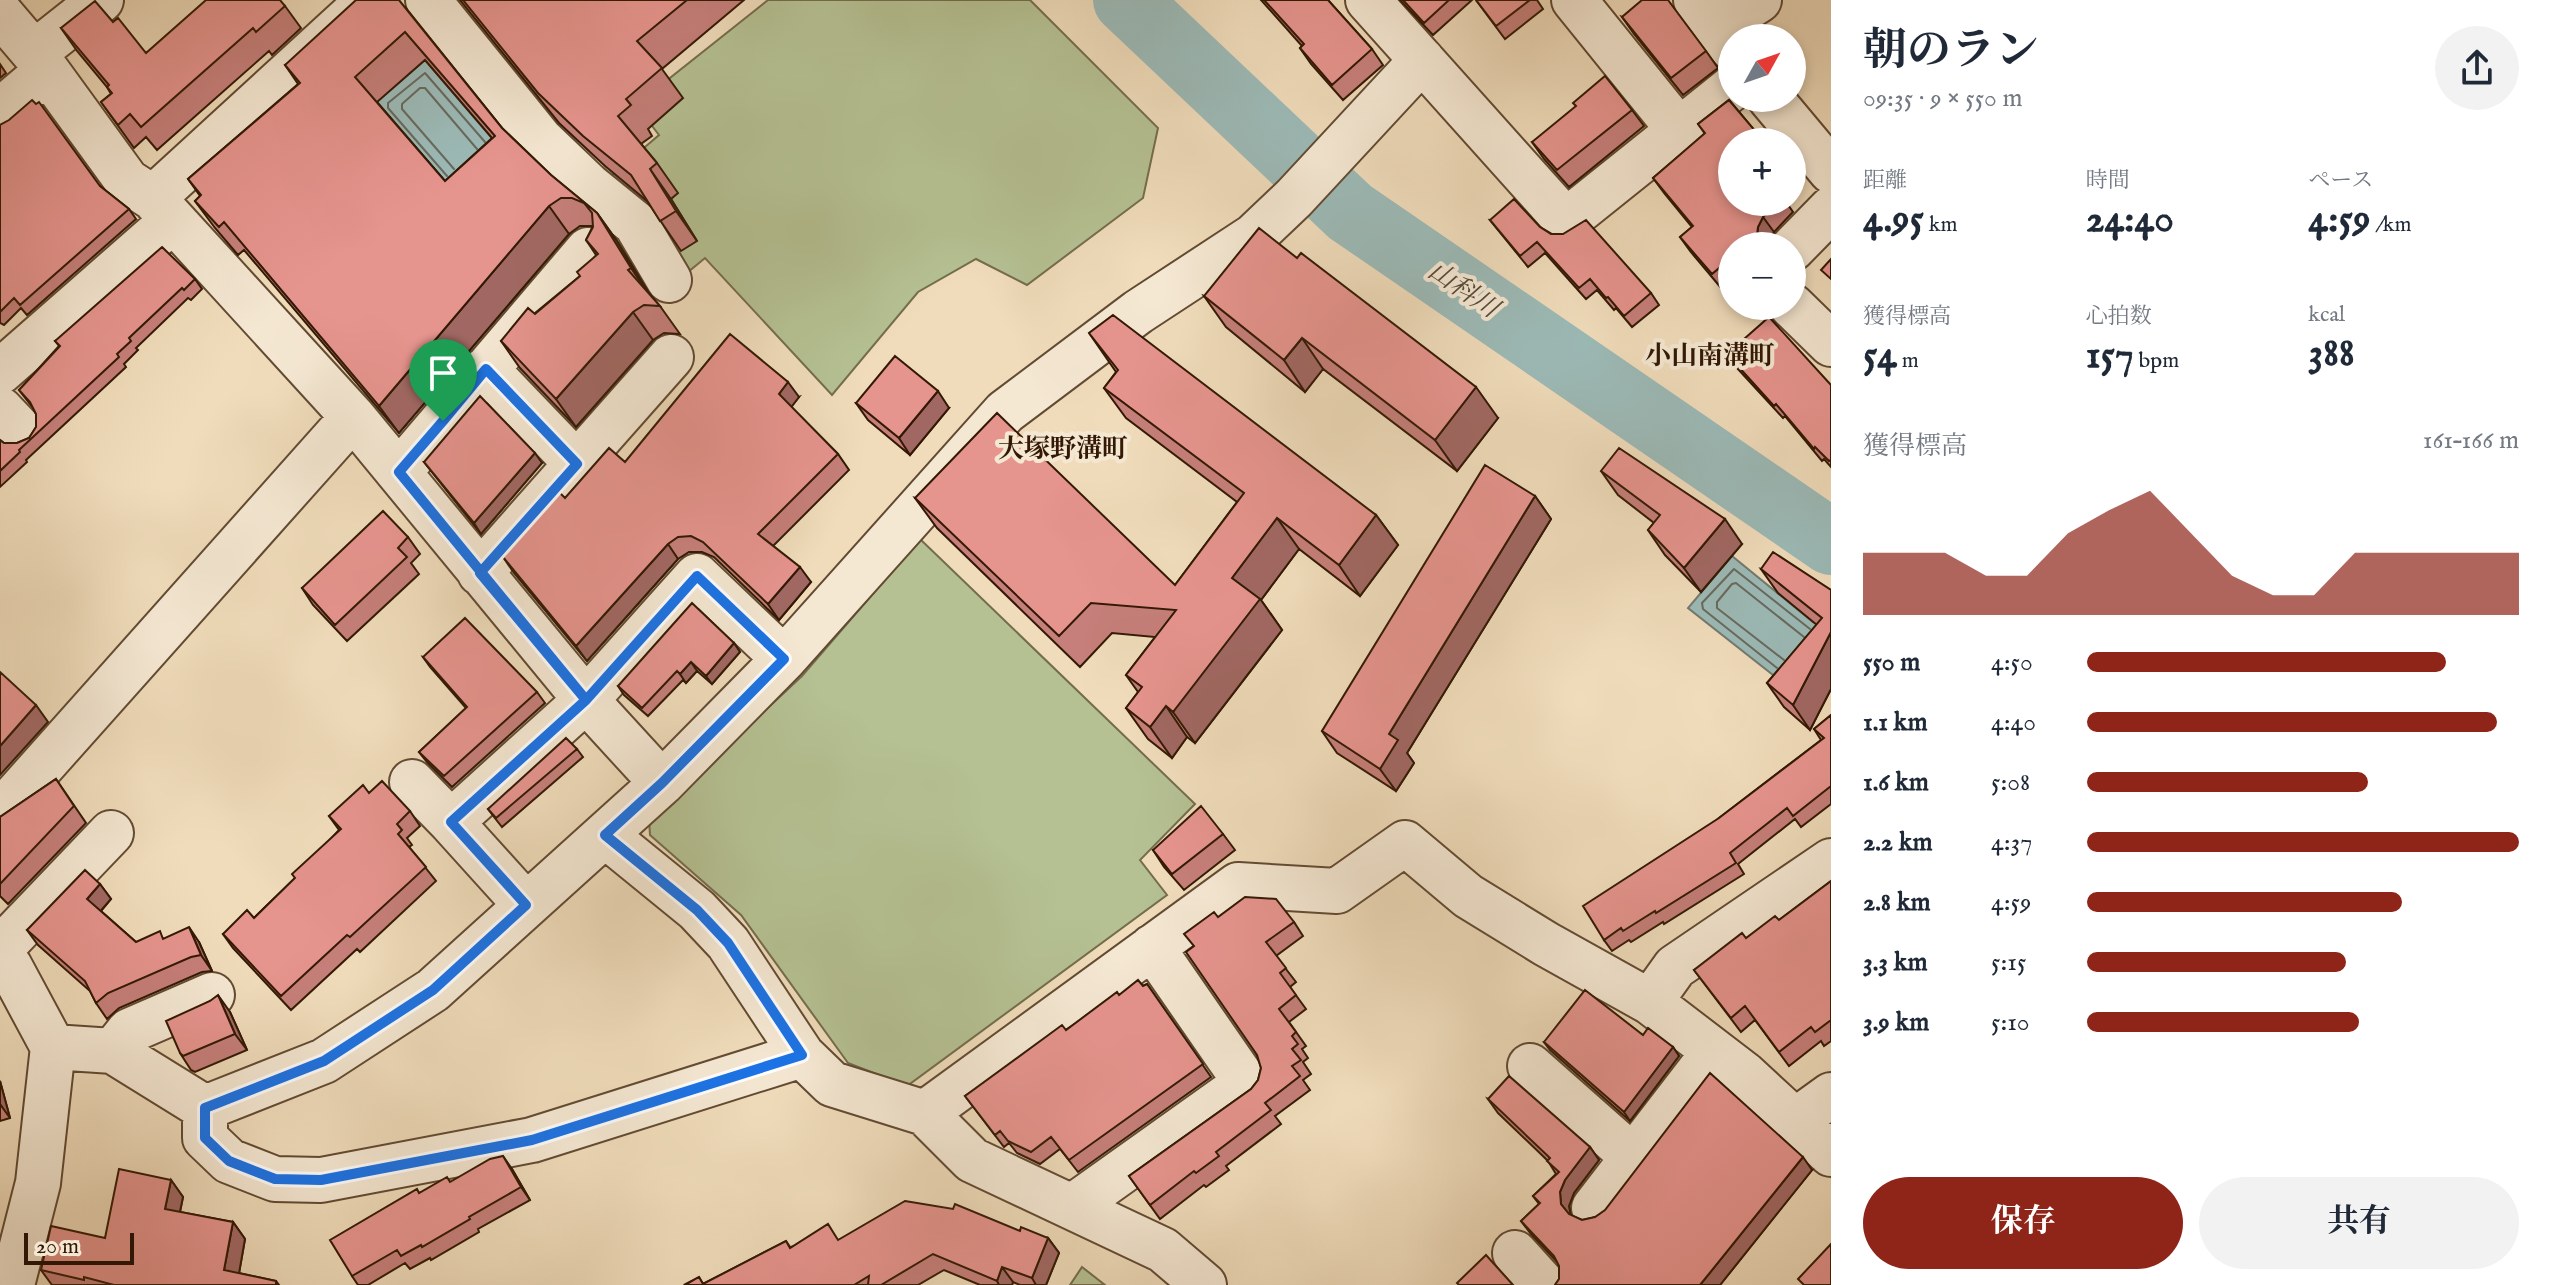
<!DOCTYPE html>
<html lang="ja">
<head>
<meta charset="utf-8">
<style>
	body { margin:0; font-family:"IM FELL English","Noto Serif JP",serif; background:#f2f2f3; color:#1f2937; height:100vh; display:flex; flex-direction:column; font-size:30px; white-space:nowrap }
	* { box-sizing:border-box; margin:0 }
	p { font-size:26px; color:#747a83 }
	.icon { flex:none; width:44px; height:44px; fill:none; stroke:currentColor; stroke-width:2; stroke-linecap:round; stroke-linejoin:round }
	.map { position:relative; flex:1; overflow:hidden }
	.panel { display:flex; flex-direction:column; background:#fff; width:720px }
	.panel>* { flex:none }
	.needle { width:52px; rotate:50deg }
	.fabs { position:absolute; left:1718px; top:24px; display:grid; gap:16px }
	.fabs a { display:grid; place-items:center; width:88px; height:88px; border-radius:50%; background:#fff; box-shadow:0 4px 12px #0003; font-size:40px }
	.scale { position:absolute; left:24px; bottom:20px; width:110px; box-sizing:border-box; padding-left:8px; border:4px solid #331905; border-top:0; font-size:22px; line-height:28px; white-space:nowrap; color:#331905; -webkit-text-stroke:6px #f5e8d3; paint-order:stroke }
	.pin { position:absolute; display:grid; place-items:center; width:68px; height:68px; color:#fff; margin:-82px -34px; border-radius:50% 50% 50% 0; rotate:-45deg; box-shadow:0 0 8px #0007 }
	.pin .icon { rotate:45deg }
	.round { display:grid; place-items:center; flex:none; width:84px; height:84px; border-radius:42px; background:#f2f2f3 }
	.head { display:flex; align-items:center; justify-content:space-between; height:136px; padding:0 32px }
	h1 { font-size:44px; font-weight:700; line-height:60px }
	.figures { display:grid; grid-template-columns:repeat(3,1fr); gap:12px; height:136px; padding:8px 32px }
	.figures div { display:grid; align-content:center }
	.figures b { font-size:40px; font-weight:700 }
	.figures small { font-size:22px; font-weight:400 }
	.figures p { font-size:22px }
	.chart { height:224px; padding:16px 32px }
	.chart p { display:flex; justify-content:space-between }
	.chart svg { width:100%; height:144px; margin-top:8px; fill:#8f2418; opacity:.7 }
	.action { display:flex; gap:16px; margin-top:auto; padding:16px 32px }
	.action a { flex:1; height:92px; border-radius:48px; background:#8f2418; color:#fff; font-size:32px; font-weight:700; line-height:92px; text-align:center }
	.action a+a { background:#f2f2f3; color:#1f2937 }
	ul { padding:0 32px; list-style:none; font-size:26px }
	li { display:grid; grid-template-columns:128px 96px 1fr; align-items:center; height:60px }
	li i { height:20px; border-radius:10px; background:#8f2418 }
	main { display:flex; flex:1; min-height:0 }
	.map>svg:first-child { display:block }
</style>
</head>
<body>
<main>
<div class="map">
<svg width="1831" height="1285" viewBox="0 0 1831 1285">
	<rect width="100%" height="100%" fill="#f0dcbb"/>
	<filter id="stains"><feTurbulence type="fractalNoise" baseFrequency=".0025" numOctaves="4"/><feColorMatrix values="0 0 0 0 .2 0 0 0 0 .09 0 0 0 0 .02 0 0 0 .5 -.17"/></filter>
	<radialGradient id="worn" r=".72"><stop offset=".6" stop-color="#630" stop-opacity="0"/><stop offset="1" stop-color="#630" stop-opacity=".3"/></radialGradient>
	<path fill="#b5c193" stroke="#746d4c" stroke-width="2" d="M768,0H1030L1158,128L1143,198L1027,285L976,259L918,292L832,395L705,258L688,272L605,181L659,135L636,105Z
		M920,539L1195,804L1140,860L1167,895L907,1086L848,1063L741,915L650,835L649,819L802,676Z
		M1082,1267L1105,1285H1070Z"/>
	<path fill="#9cbab7" stroke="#727a70" stroke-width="2" d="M425,60L514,164L464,209L374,104Z
		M1732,556L1813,622L1831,626L1796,693L1688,608Z"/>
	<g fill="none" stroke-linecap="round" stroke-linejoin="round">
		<path stroke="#686a5e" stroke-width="2" d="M454,169L402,109V104L420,88H425L477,149
			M447,176L388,108V103L425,73L485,142
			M1784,660L1717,608V602L1732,584L1736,583L1804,637
			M1777,668L1703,609L1702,603L1734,569L1810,629"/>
		<path stroke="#9cbab7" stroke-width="66" d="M1126,0L1350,212L1831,542"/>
		<defs>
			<path id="minor" d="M428,0L541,140L588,185L636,224L669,280
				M1368,0L1566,221L1732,88
				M1574,0L1679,130
				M1696,0L1732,48
				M0,13L34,53L127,181L153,198L353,417L586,700L662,783
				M1717,27L1759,0
				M34,53L101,0
				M1770,98L1831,171
				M0,111L46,72
				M153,198L369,0
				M1792,249L1831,209
				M1792,306L1831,344
				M486,369L577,464
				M0,372L172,221
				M0,409L19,429
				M399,472L588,250
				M480,573L671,357
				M412,782L451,822L526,905
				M0,813L353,417
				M451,822L586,700L697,576L784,659
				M605,835L697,910L728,943L802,1055L832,1084L925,1113L972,1160L1163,1250L1204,1285
				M0,949L111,833
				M0,954L10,967L53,1047L38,1183L12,1285
				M1650,1002L1675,967L1831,861
				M53,1047L113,1051L205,1108L324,1061L433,990L662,783L784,659L1005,412L1138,312L1254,236L1294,198L1422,60
				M113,1051L129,1031L212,995
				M1530,1066L1633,1157
				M205,1108V1138L229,1161L275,1179L321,1180L532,1140L802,1055
				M925,1113L1238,885L1337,891L1405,843L1468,896L1546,944L1650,1002L1744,1074L1831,1154
				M1795,1121L1831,1095
				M1072,1207L1246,1083L1152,947
				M1594,1208L1714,1052
				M1515,1253L1544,1285"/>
		</defs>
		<use href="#minor" stroke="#624a32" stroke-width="48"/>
		<use href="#minor" stroke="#f5e8d3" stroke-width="44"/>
	</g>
	<path fill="#c67f7a" stroke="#331905" stroke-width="2" fill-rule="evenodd" d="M460,0H744L662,69L683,98L648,129L652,136L641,144L657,163L678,193L671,199L697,241L681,251L647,201L605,166L559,123Z
		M1261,0H1328L1372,49L1383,65L1343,100L1311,64L1300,48L1302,46Z
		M1400,0H1472L1433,35Z
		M1476,0H1537L1543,9L1505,39Z
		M285,6L301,28L272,55L269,51L157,150L146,137L134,148L101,102L111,94L107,87L77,51L61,28L113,22L146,53Z
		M405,7L502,128L551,175L597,213L617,241L649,293L660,306L680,334L664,333L653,340L576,427L520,368L501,341L580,276L596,255L586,240L593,226H580L569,234L399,433L244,250L238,255L215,228L195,201L200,196L188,179L298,84L285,65ZM425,60L492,138L445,181L377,102Z
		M1622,17L1706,51L1718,68L1683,95L1634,34Z
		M0,64L6,73L0,78Z
		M1729,100L1764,142H1732V202H1786L1793,212L1774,232L1768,242V246H1732V281L1722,289L1690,251L1680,237L1692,227L1664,193L1653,178L1705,134L1698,124Z
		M1632,110L1644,126L1569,187L1544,159L1532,142Z
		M0,125L100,186L129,209L136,219L27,315L21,308L4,325L0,323Z
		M1490,220L1540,227L1651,293L1659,305L1632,327L1616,308L1614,310L1597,290L1586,299L1545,253L1528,267Z
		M195,279L202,289L191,300L188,298L136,348L138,350L124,364L126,367L26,460L27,462L0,487V440L4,443H17L29,438L36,427V414L33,408L19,390L59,346L55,341Z
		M1204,296L1498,418L1457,471L1323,369L1305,392L1226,327Z
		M1089,333L1376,515L1398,545L1360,596L1299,549L1261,600L1282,630L1195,743L1187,737L1172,758L1148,739L1126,708L1138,692L1126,675L1155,637L1112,633L1080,667L937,528L915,498L1175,585L1237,502L1126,418L1104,388L1116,372Z
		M1727,354L1831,385V467L1824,459L1822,461L1785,416L1783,418L1735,366Z
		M799,397L791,407L838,454L849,470L773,546L811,582L779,620L714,557L702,552H689L678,559L587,661L514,573L503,557L565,498L625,462Z
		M856,403L949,408L910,455L868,420Z
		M424,462L542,463L481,534Z
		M1601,471L1742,544L1701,592L1665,555L1648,530L1654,523L1618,495Z
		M1535,496L1551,519L1407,753L1414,763L1396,791L1337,753L1322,731Z
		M408,537L420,554L411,563L419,574L347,641L313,605L302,588Z
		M1761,569L1831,590V689L1810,730L1784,707L1767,683L1817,625L1778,593Z
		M734,643L740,652L712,684L697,671L686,683L683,680L648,716L624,695L618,686Z
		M423,657L537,692L545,703L452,787L427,762L419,752L466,708L430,667Z
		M1831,715V804L1801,827L1795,819L1738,864L1744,874L1664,924L1663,922L1631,942L1629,940L1612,951L1604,940L1719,818L1821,740L1814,729Z
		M577,749L583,757L502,827L494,817L488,809Z
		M56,779L86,823L8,904L0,896V817Z
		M369,793L410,811L420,826L407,838L412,845L409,847L436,881L360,952L357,949L291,1010L233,948L223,934L254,918L295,878L339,830L329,816Z
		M1223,834L1235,850L1184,890L1164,867L1153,850Z
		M1831,881V1041L1824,1046L1821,1041L1789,1066L1755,1020L1741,1032L1694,970L1779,920Z
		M100,884L111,899L101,911L136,942L165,939L199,942L212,971L202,972L119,1008L107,1019L96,1003L90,991L38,945L27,930Z
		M1218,917L1294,922L1303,936L1276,956L1296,982L1290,987L1306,1009L1289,1022L1306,1046L1302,1049L1308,1058L1303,1062L1311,1074L1303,1080L1310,1090L1275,1116L1281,1124L1226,1166L1229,1170L1206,1187L1204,1185L1160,1219L1129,1176L1251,1089L1258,1080L1261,1068L1257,1055L1193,947Z
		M1147,984L1211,1077L1078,1172L1060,1149L1040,1164L1017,1153L1009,1143L1004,1147L965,1096L1119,995L1143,986Z
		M210,1001L230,1012L247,1050L195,1072L191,1070L180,1053Z
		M1643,1035L1673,1047L1679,1056L1630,1121L1550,1050L1544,1042Z
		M0,1081L10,1118L0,1121Z
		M1488,1099L1590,1147L1599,1160L1574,1193L1569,1206L1570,1215L1582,1220L1812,1170L1720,1285H1555L1559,1279V1266L1558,1263L1531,1234L1521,1221L1539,1204L1533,1196L1556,1174L1548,1161L1498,1113Z
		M512,1169L530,1200L478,1229L479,1232L431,1260L430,1258L410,1269L405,1263L368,1285H358L352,1276L419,1193L450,1182Z
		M171,1180L183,1197L180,1212L233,1222L245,1239L239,1273L276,1281L279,1285H52L41,1270L105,1238Z
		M1020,1231L1048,1238L1059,1253L1046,1285H1020L1013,1282L1012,1285H980L944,1270L918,1285H684L699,1277L703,1284L786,1241L790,1247L839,1240Z"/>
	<path fill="#a16863" stroke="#331905" stroke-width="2" d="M650,169L671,199L697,241L676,211Z
		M549,206L569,234L399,433L379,406Z
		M597,213L617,241L650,296L631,268Z
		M1763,217L1774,232L1768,242V246H1765L1757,235L1758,227Z
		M633,312L653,340L576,427L556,399Z
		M1302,338L1323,369L1305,392L1284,360Z
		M788,382L799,397L789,410L779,394Z
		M1476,387L1498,418L1457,471L1435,440Z
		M938,391L949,408L910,455L899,438Z
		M535,453L542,463L481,534L474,523Z
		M1535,496L1551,519L1407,753L1414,763L1396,791L1380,769L1389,734Z
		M1376,515L1398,545L1360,596L1339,565Z
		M1277,518L1299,549L1261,600L1282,630L1195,743L1173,712L1232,578Z
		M1725,519L1742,544L1701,592L1684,568Z
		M668,544L678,559L587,661L576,646Z
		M800,567L811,582L779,620L768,604Z
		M1831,632V689L1810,730L1793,705Z
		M734,643L740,652L712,684L706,676Z
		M691,662L697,671L686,683L680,674Z
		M36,705L48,722L0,775V746Z
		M1166,706L1187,737L1172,758L1150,727Z
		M100,884L111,899L98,914L87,899Z
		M189,927L199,942L212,971L201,955Z
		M218,995L230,1012L247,1050L235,1034Z
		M1673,1047L1679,1056L1630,1121L1624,1112Z
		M0,1081L10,1118L0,1104Z
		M1590,1147L1599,1160L1574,1193L1569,1206L1571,1217L1561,1204L1560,1192L1565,1180Z
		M503,1156L512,1169L530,1200L521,1187Z
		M1803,1157L1812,1170L1720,1285H1700Z
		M171,1180L183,1197L177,1226L165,1209Z
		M233,1222L245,1239L237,1285L224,1270Z
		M1048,1238L1059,1253L1046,1285H1036L1032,1278Z
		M1002,1267L1013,1282L1012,1285H999L997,1281Z"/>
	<path fill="#e6948e" stroke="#331905" stroke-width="2" fill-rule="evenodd" d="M206,0H280L285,6L256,32L253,28L141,127L130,114L118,125L101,102L112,93L107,87L109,85L61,28L95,1L113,22L118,18L146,53Z
		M356,0H399L502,128L551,175L597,213L631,268L628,270L660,306L644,305L633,312L556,399L501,341L528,308L535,314L580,276L577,272L598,254L586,240L593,227L592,213L584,203L572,198H561L549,206L379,406L224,222L219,227L195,201L201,195L188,179L300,83L285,65ZM405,32L495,136L445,181L355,77Z
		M463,0H687L637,41L662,68L626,99L631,105L618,116L657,163L650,169L676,211L660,221L631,175L583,136L538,93Z
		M1264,0H1328L1372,49L1332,85L1300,48L1304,44Z
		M1403,0H1449L1424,23Z
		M1476,0H1530L1496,26Z
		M1642,0H1668L1706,51L1671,78L1622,17Z
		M1605,76L1632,110L1557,170L1532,142L1576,106L1573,103Z
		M32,100L36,104L39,102L100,186L129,209L20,305L14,298L0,312V125L9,120Z
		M1729,100L1762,139L1759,142H1732V202H1778L1763,217L1758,227L1757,235L1745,246H1732V257L1712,274L1680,237L1693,226L1653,178L1705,133L1698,124Z
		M1514,199L1540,227L1551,234H1563L1586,220L1651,293L1624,316L1608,297L1606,298L1590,279L1579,288L1537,242L1520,256L1490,220Z
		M1259,228L1297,258L1301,253L1476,387L1435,440L1302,338L1284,360L1204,296Z
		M162,247L195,279L184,290L182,288L129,338L131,341L117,354L119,357L19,450L20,452L0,471V440L4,443H17L29,438L36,427V414L30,402L19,390L60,346L55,341Z
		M1831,259V279L1821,270Z
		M1113,315L1376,515L1339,565L1277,518L1232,578L1260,599L1173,712L1166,706L1150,727L1126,708L1142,687L1126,675L1176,610L1091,603L1059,636L915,498L997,413L1175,585L1244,493L1104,388L1118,370L1089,333Z
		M1769,317L1831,385V460L1829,461L1815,447L1814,449L1776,404L1774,406L1727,354Z
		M730,334L788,382L779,394L838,454L758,534L800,567L768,604L703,542L691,536L678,537L668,544L576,646L503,557L560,493L565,498L609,448L625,462Z
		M895,356L938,391L899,438L856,403Z
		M480,396L535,453L474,523L424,462Z
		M1619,448L1725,519L1684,568L1648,530L1660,515L1601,471Z
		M1485,465L1535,496L1389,734L1398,740L1380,769L1322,731Z
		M383,511L408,537L398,548L407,557L335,625L302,588Z
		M1773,552L1831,590V632L1793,705L1767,683L1822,618L1761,569Z
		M692,603L734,643L706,676L691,662L680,674L677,671L642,708L618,686Z
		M465,618L537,692L444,776L419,752L467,707L423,657Z
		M0,672L36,705L0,746Z
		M1831,715V786L1793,816L1787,808L1730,853L1736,863L1656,913L1655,911L1623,931L1621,928L1604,940L1583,906L1719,818L1824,738L1814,729Z
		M566,738L577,749L496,818L488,809Z
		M56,779L74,806L0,884V817Z
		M382,781L410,811L397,824L402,830L398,834L426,867L350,937L347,935L281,996L223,934L247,910L254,918L295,878L292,874L341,829L329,816L363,785L369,793Z
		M1201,806L1223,834L1172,874L1153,850Z
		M85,870L100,884L87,899L136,942L160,931L163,939L189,927L201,955L191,957L108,993L96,1003L85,981L27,930Z
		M1831,881V1020L1815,1032L1811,1027L1779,1052L1745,1006L1731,1018L1694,970L1742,933L1746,938L1775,916L1779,920Z
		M1245,897L1276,899L1294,922L1266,942L1286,968L1280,973L1296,995L1279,1009L1296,1032L1292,1036L1298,1044L1292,1049L1301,1060L1292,1066L1300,1076L1265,1103L1271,1110L1216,1152L1219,1156L1196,1173L1194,1171L1150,1205L1129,1176L1251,1089L1258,1080L1261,1068L1257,1055L1186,952L1194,946L1184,934L1214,912L1218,917Z
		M1138,980L1143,986L1147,984L1203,1064L1069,1160L1051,1137L1031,1152L1008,1141L1000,1131L995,1135L965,1096L1062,1025L1066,1030L1117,992L1119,995Z
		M1585,990L1643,1035L1648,1028L1673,1047L1624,1112L1544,1042Z
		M218,995L235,1034L183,1056L180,1053L166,1021L210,1001Z
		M1710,1073L1803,1157L1700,1285H1555L1559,1279V1266L1554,1256L1521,1221L1540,1203L1533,1196L1559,1172L1547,1161L1550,1158L1488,1099L1509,1076L1590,1147L1565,1180L1560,1192L1561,1204L1569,1214L1582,1220L1595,1217L1605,1210Z
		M503,1156L521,1187L469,1217L470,1219L422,1247L421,1245L401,1256L397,1250L352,1276L330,1240L417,1189L419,1193L447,1177L450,1182L490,1159Z
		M119,1169L171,1180L165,1209L233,1222L224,1270L276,1281V1285H114L84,1277V1280L41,1270L51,1226L105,1238Z
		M905,1201L953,1209L955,1204L1020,1231L1021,1227L1048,1238L1032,1278L1002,1267L997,1281L933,1254L881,1285H868L869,1276L854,1285H685L699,1277L703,1284L786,1241L790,1248L828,1224L838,1240Z
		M1831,1244V1285H1804L1798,1279Z
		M1486,1255L1513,1285H1459L1457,1283Z"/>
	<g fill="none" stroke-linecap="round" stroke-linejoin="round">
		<defs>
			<path id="route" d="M443,421L399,472L586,700L451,822L526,905L433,990L324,1061L205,1108V1138L229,1161L275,1179L321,1180L532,1140L802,1055L728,943L697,910L605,835L662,783L784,659L697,576L586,700L480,573L577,464L486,369L443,421"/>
		</defs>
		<use href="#route" stroke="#fff" stroke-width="16"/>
		<use href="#route" stroke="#1a73e8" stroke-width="10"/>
	</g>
	<g text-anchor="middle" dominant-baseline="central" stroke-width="8" stroke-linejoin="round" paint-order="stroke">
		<g font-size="26" font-style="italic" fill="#52493a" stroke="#f5e8d3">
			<text transform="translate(1463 290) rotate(34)">山科川</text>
		</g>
		<g font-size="26" font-weight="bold" fill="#331905" stroke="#f5e8d3">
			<text x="1710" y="356">小山南溝町</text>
			<text x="1063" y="449">大塚野溝町</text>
		</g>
	</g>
	<rect width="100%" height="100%" filter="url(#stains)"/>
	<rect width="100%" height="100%" fill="url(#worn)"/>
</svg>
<div class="fabs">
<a><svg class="needle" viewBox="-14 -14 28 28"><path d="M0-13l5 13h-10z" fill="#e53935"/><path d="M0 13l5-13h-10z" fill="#747a83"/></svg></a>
<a>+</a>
<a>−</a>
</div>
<div class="scale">20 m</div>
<div class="pin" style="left:443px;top:421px;background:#1e9e55"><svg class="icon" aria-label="arrive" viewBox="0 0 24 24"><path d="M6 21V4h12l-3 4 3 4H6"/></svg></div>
</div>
<section class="panel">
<div class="head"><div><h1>朝のラン</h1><p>09:35 · 9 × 550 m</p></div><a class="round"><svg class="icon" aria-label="share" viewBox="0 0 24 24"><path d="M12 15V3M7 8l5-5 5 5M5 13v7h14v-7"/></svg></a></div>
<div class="figures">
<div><p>距離</p><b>4.95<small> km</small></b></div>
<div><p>時間</p><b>24:40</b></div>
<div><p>ペース</p><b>4:59<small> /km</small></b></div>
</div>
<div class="figures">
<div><p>獲得標高</p><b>54<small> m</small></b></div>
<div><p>心拍数</p><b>157<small> bpm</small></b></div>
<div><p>kcal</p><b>388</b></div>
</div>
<div class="chart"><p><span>獲得標高</span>161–166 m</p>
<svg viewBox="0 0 160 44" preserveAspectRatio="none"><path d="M0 44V25L10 25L20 25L30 32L40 32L50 19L60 12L70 6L80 19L90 32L100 38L110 38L120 25L130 25L140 25L150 25L160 25V44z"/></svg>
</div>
<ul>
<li><b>550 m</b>4:50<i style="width:83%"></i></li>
<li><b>1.1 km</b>4:40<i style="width:95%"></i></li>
<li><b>1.6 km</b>5:08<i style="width:65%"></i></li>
<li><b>2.2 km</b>4:37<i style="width:100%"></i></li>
<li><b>2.8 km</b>4:59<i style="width:73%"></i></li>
<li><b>3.3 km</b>5:15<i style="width:60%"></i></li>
<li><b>3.9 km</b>5:10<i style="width:63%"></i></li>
</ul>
<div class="action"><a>保存</a><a>共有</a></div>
</section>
</main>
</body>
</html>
